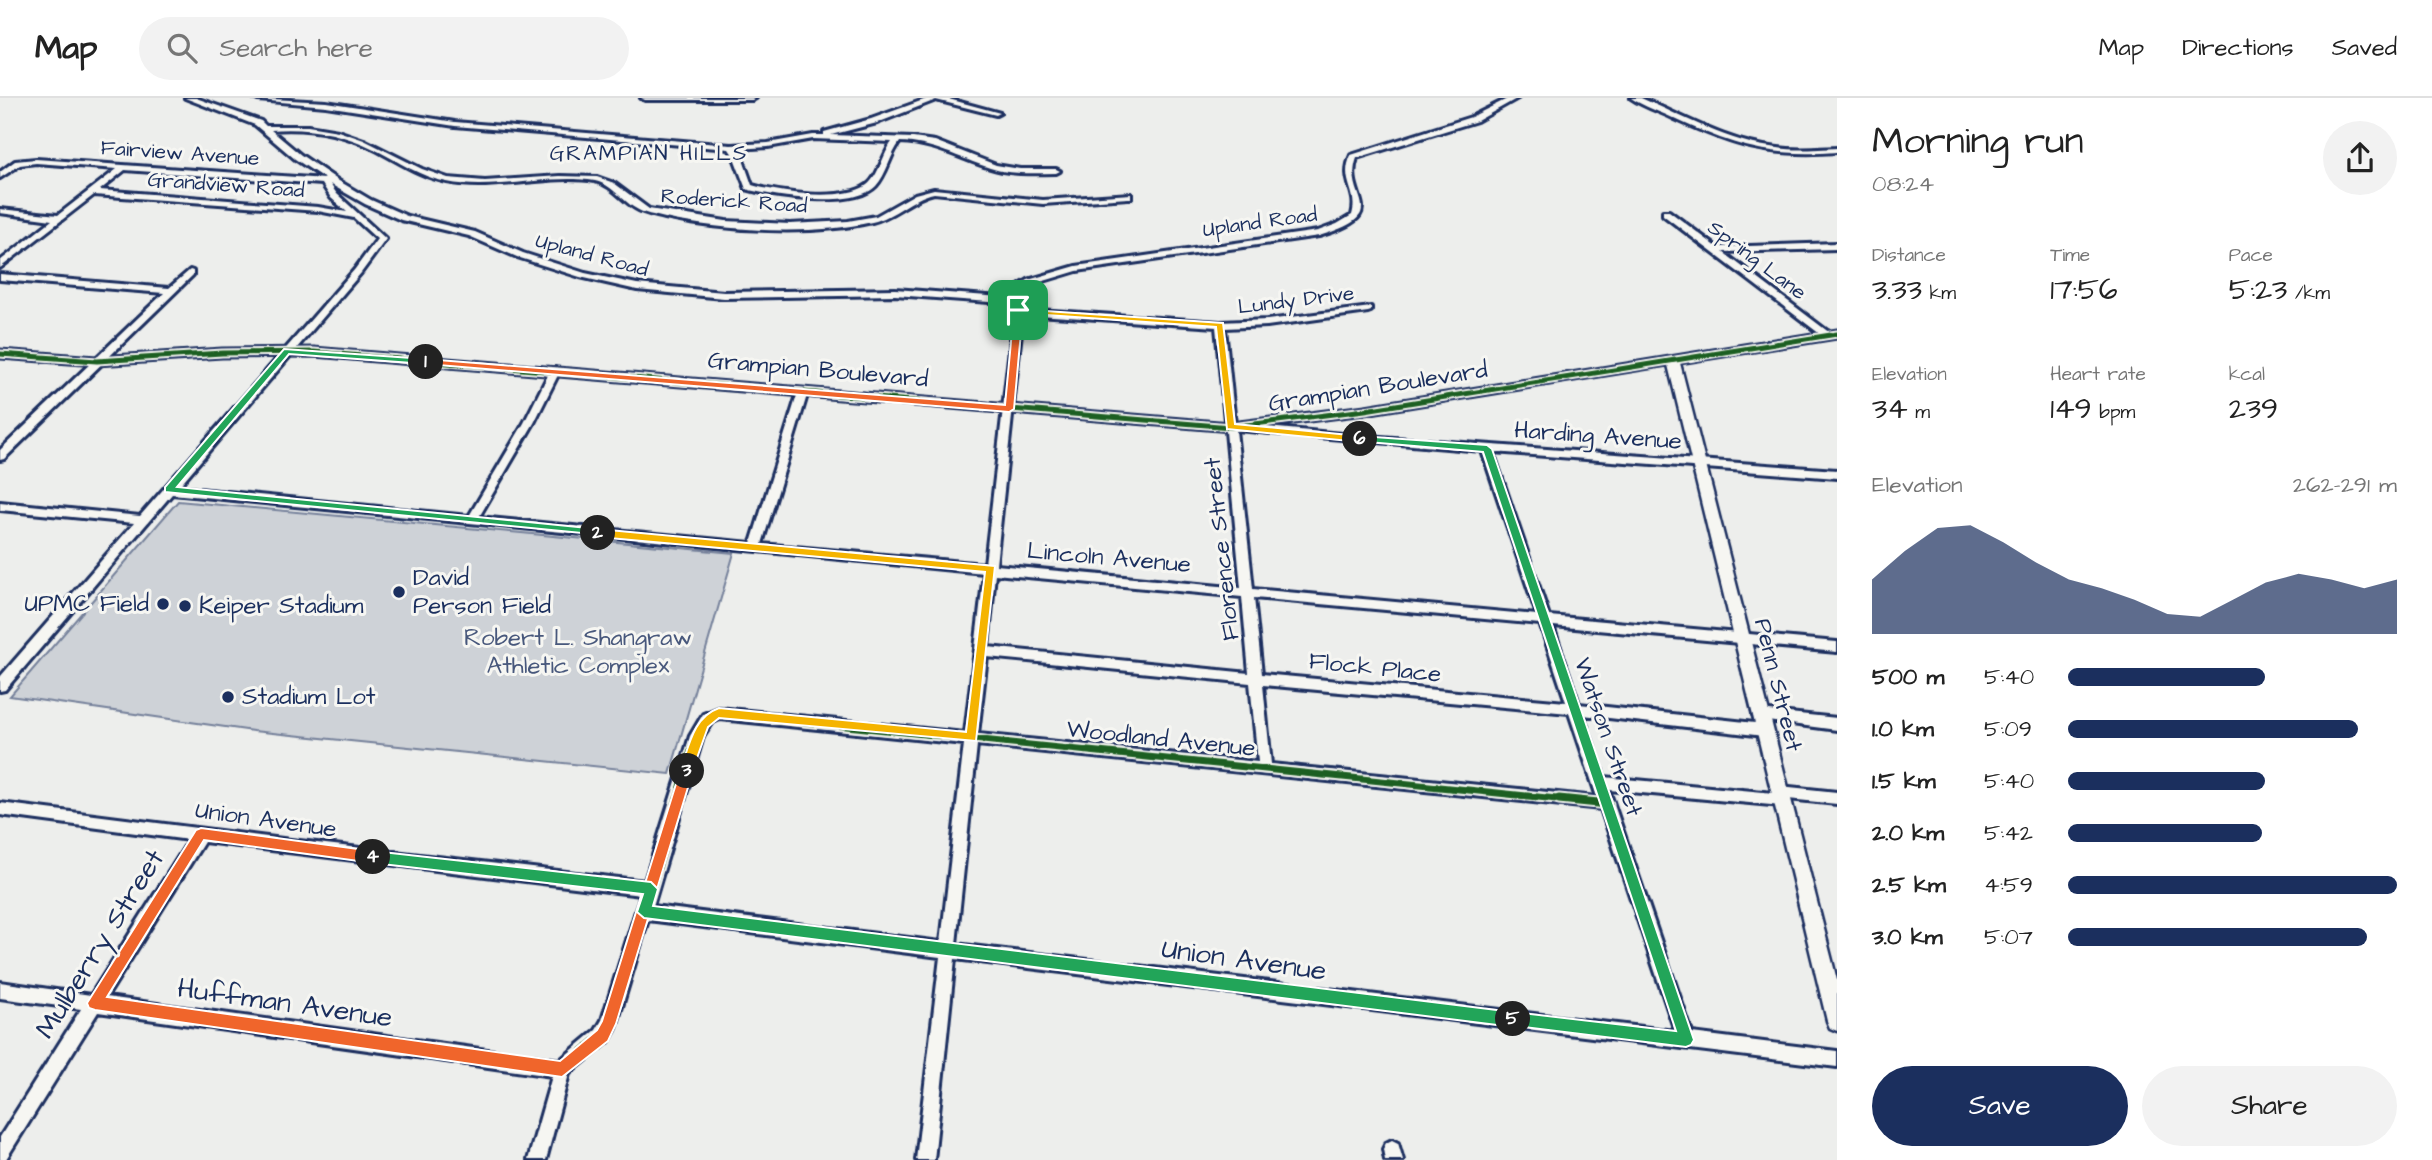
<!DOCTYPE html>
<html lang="en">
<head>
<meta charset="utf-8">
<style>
	body { margin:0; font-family:"Architects Daughter",sans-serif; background:#f2f2f2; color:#222; height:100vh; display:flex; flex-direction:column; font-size:26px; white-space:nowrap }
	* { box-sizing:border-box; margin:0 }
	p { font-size:23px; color:#767676 }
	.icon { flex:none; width:38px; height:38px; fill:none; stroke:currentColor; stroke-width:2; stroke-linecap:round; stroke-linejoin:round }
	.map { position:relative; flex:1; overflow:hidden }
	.panel { display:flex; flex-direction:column; background:#fff; width:595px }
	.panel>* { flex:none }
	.pin { position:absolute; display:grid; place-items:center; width:60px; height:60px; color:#fff; margin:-30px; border-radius:14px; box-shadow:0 4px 10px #0006 }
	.km { position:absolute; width:35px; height:35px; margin:-18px; border-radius:50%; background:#222; color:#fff; font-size:19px; line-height:35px; text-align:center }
	.round { display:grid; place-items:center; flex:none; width:74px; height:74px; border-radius:37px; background:#f2f2f2 }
	.summary { display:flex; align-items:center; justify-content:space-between; height:119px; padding:0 35px }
	h1 { font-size:38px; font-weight:600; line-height:52px }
	.stats { display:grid; grid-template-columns:repeat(3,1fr); gap:10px; height:119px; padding:7px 35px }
	.stats div { display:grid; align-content:center }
	.stats b { font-size:30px; font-weight:600 }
	.stats small { font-size:19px; font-weight:400 }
	.stats p { font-size:19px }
	.chart { height:196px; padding:14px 35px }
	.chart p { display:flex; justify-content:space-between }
	.chart svg { width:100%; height:126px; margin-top:7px; fill:#1b2f5e; opacity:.7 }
	.action { display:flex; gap:14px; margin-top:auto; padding:14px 35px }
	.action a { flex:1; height:80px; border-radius:42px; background:#1b2f5e; color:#fff; font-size:28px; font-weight:600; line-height:80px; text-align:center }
	.action a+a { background:#f2f2f2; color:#222 }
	ul { padding:0 35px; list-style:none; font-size:23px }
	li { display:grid; grid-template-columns:112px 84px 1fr; align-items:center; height:52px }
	li i { height:18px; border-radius:9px; background:#1b2f5e }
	header { display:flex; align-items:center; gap:42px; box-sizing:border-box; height:98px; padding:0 35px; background:#fff; border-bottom:2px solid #e0e0e0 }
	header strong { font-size:33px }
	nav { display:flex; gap:38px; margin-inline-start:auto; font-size:24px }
	.search { width:490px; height:63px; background:#f2f2f2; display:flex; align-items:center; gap:18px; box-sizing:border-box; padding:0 24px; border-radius:38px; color:#767676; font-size:26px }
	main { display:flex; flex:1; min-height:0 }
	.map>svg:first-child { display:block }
</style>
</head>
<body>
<header>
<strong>Map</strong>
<div class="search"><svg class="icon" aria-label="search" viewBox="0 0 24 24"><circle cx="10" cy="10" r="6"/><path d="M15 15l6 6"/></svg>Search here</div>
<nav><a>Map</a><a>Directions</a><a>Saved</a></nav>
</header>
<main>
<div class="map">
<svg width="1837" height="1062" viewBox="0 0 1837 1062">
	<rect width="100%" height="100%" fill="#edeeec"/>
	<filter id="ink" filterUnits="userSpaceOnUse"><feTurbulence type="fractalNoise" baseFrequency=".0143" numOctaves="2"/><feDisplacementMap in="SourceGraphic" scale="14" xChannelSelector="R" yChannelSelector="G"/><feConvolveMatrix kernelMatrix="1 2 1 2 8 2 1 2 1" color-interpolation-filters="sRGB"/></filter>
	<g filter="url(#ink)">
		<path fill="#ced2d7" stroke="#74809a" stroke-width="2" d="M178,403L734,455L670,676L253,633L10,598Z"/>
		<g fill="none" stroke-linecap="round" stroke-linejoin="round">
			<defs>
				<path id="minor" d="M185,0H196L261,23L266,28H308L338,33L364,42L422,71L448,80L485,83L560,78L597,79L614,85L649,111L726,123L790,126L848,123L876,118L915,96L934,91L1043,102L1131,96V100H1128L1043,106L934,95C911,100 895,119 872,124C813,138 723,133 665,120C654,117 644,116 635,110C622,102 611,86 595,83C548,75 496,94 447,84C420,79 398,63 374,51C342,35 307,29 271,32L301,57L339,83L371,102L407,118L475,134L523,155L585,175L637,186L724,194L895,191L1001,199L1028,182L1076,168L1318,133L1337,126L1352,117C1359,93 1339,84 1351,57L1471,19L1509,0H1518L1477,23L1357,60C1342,101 1397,115 1319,138L1077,173L1034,186L1025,192L1023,211L1220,224L1267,222L1371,209V213L1368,214L1267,228L1225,230L1235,326L1353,337L1837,372V380L1493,354L1549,518L1837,544V554L1553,528L1579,606L1764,626L1769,628L1771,632L1769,636L1764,638L1583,617L1604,679L1774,695L1775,690L1780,688L1837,694V706L1788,701L1787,706L1782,708L1609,692L1692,935L1837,953V969L955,861L934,1062H916L940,859L648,822L615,932L608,944L569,976L546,1062H528L552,978L98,914L6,1061L0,1062V1039L81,911L0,900V884L91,897L189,742L0,717V705L291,742L645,783L690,638L703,616L719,610L965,635L984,475L172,396L5,592L0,593V579L134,425L0,412V404L140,418L355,171L377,141L354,120L318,113L94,97L0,170V163L52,122L0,115V111L58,117L117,71L36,65L20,67L0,80V74L15,63L36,61L325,81L295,61L255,27ZM125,72L322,86L331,100L347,114L318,109L100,92ZM330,86L365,106L401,122L469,138L517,159L580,179L637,192L724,200L895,197L1003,205L1016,198L985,466L762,446L808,294L803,291L798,294L751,445L479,419L534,325L560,273L555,270L550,273L524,325L469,418L178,389L361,175L386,141L337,96ZM1023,216L1216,229L1241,490L996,467ZM1236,332L1482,353L1537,517L1253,491ZM995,476L1242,499L1249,575L988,549ZM1254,500L1540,526L1566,604L1262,576ZM987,559L1250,585L1258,664L978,636ZM1263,587L1569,615L1597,699L1271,666ZM720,621L964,646L941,844L653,808L703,639L713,624ZM977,647L1601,711L1675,933L956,846ZM204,744L641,797L602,922L596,932L560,962L107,899Z
					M254,0L326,4L455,24L731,47L768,45L813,37H824V34L871,21L929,0H945L1000,15L996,17L936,2L877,25L831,37L913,40L935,43L996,67L1020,71H1056L1060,73L1056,75C1034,75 1011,77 990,70C959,60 933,45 900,44C890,57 887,76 876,88C854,111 774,99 746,91L733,57L729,51L455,28L326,8L258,2ZM813,41L892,44C883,56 879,78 867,87C843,104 779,95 752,87L741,56L737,51L768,49Z
					M641,0H756L752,2H645Z
					M1631,0H1641C1685,19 1729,45 1778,50C1797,53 1817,51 1837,50V54C1770,59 1736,49 1675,21C1661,14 1644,9 1631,0Z
					M1663,113H1669L1717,149L1837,145V151L1723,154L1830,235V239H1824L1663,117Z
					M190,172L193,173V177L4,361L0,362V352L164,195L0,182V176L169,190Z
					M1760,612L1837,620V632L1760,622L1755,621L1753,617L1755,613Z
					M1392,1042L1398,1045L1403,1062H1385L1383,1051L1386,1045Z"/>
				<path id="tertiary" d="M1837,232V240L1680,265L1837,882V933L1830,930L1827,923L1668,267L1365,316L1231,333L314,258L222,259L97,267L0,260V252L97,259L222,251L314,250L1231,325L1365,308Z"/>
			</defs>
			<use href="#minor" stroke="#1b2f5e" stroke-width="6"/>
			<use href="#tertiary" stroke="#1b2f5e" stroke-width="5"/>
			<use href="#minor" fill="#f6f6f2" fill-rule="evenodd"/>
			<use href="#tertiary" fill="#f6f6f2" fill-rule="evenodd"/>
			<defs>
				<path id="cycleway-far2" d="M0,256L97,263L222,255L314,254L1231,329L1365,312L1837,236"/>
				<path id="cycleway-far1" d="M677,703C686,675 691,628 719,615L1576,703"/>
				<path id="cycleway" d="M1559,701L1608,706
					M562,971L602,938L609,926L678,701"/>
			</defs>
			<use href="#cycleway-far2" stroke="#f6f6f2" stroke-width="9"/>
			<use href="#cycleway-far1" stroke="#f6f6f2" stroke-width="11"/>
			<use href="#cycleway" stroke="#f6f6f2" stroke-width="13"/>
			<use href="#cycleway-far2" stroke="#1b5e20" stroke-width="5"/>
			<use href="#cycleway-far1" stroke="#1b5e20" stroke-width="7"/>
			<use href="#cycleway" stroke="#1b5e20" stroke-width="9"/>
		</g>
	</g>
	<path fill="#f0652b" stroke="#fff" stroke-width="2" d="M1018,210L1023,212L1014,311L1009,314L426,266L422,264L426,261L1005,307L1014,212Z"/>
	<path fill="#22a559" stroke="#fff" stroke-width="2" d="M284,251L426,261L431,264L426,266L289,256L177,389L598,431L602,432V437L165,394V389Z"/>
	<path fill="#f5b400" stroke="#fff" stroke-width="2" d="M598,431L995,468L976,643L719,620L708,629L691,677H682L680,673C689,648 693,619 719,610L966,634L985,474L598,439L593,435Z"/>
	<path fill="#f0652b" stroke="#fff" stroke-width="2" d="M687,668L693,673L616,926L608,943L562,979L95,912L89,910L87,905L196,732L201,730L373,753L380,759L373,765L204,742L107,899L560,963L597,932L602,923L680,673Z"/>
	<path fill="#22a559" stroke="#fff" stroke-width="2" d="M373,753L651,784L658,791L653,808L1513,914L1518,916L1520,921L1518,927L1513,929L644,820L637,814L643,796L373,765L367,759Z"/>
	<path fill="#22a559" stroke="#fff" stroke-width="2" d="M1360,338L1487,347L1492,351L1694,942L1691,947L1686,949L1508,927L1505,921L1508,916L1513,914L1676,933L1483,354L1356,343V339Z"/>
	<path fill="#f5b400" stroke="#fff" stroke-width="2" d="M1015,211L1223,225L1235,326L1360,338L1365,341L1360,344L1227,331L1216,229L1018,215Z"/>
	<g fill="#1b2f5e" stroke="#f6f6f2" stroke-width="2.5">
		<circle cx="399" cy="494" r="7"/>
		<circle cx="163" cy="506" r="7"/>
		<circle cx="185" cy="508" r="7"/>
		<circle cx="228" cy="599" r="7"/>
	</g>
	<g text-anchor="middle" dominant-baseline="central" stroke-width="6" stroke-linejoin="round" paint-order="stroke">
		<g font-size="21" fill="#1b2f5e" stroke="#f6f6f2">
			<text transform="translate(180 55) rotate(4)">Fairview Avenue</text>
			<text transform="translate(226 87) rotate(4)">Grandview Road</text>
			<text transform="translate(734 103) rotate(4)">Roderick Road</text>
			<text transform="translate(1260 124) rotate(-8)">Upland Road</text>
			<text transform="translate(592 157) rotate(15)">Upland Road</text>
			<text transform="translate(1757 162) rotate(37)">Spring Lane</text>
			<text transform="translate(1296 202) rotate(-7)">Lundy Drive</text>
		</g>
		<g font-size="21" letter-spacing="2" fill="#1b2f5e" stroke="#f6f6f2">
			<text x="649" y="55">GRAMPIAN HILLS</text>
		</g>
		<g font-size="24" fill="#1b2f5e" stroke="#f6f6f2">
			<text transform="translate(818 272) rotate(5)">Grampian Boulevard</text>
			<text transform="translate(1378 289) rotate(-9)">Grampian Boulevard</text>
			<text transform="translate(1598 338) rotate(4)">Harding Avenue</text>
			<text transform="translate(1222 451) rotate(-96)">Florence Street</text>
			<text transform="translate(1109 460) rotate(5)">Lincoln Avenue</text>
			<text transform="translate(1375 570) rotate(6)">Flock Place</text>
			<text transform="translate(1778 587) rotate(76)">Penn Street</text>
			<text transform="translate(1608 639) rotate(71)">Watson Street</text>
			<text transform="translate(1161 641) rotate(6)">Woodland Avenue</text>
			<text transform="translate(266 722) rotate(8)">Union Avenue</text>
		</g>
		<g font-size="24" fill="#1b2f5e" stroke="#f6f6f2" text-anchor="start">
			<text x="413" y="480">David<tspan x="413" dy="28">Person Field</tspan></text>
			<text x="149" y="506" text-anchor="end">UPMC Field</text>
			<text x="199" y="508">Keiper Stadium</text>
			<text x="242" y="599">Stadium Lot</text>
		</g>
		<g font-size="24" fill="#48587c" stroke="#f6f6f2">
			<text x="578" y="540">Robert L. Shangraw<tspan x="578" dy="28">Athletic Complex</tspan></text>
		</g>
		<g font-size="28" fill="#1b2f5e" stroke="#f6f6f2">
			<text transform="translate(100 846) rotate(-58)">Mulberry Street</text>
			<text transform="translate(1244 862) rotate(8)">Union Avenue</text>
			<text transform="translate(285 905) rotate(8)">Huffman Avenue</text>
		</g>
	</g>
</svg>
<div class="pin" style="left:1018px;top:212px;background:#1e9e55"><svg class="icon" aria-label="arrive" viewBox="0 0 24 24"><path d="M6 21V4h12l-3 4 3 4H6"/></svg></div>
<b class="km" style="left:426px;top:264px">1</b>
<b class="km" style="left:598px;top:435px">2</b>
<b class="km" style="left:687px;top:673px">3</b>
<b class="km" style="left:373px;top:759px">4</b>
<b class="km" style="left:1513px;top:921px">5</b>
<b class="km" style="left:1360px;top:341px">6</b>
</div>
<section class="panel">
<div class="summary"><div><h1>Morning run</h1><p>08:24</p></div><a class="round"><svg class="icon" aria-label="share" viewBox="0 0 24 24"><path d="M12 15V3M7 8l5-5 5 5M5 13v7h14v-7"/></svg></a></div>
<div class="stats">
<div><p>Distance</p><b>3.33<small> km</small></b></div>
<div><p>Time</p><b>17:56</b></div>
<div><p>Pace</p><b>5:23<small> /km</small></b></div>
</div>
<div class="stats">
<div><p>Elevation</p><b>34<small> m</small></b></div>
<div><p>Heart rate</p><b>149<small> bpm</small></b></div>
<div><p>kcal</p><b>239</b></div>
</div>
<div class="chart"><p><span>Elevation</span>262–291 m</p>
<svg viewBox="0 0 160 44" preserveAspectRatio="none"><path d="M0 44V25L10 15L20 7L30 6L40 12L50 19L60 25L70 28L80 32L90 37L100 38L110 32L120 26L130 23L140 25L150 28L160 25V44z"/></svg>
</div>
<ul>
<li><b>500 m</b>5:40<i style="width:60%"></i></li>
<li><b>1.0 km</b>5:09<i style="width:88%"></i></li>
<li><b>1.5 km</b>5:40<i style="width:60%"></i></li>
<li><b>2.0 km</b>5:42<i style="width:59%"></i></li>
<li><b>2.5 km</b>4:59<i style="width:100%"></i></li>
<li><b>3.0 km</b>5:07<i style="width:91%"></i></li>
</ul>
<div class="action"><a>Save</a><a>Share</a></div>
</section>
</main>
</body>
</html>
